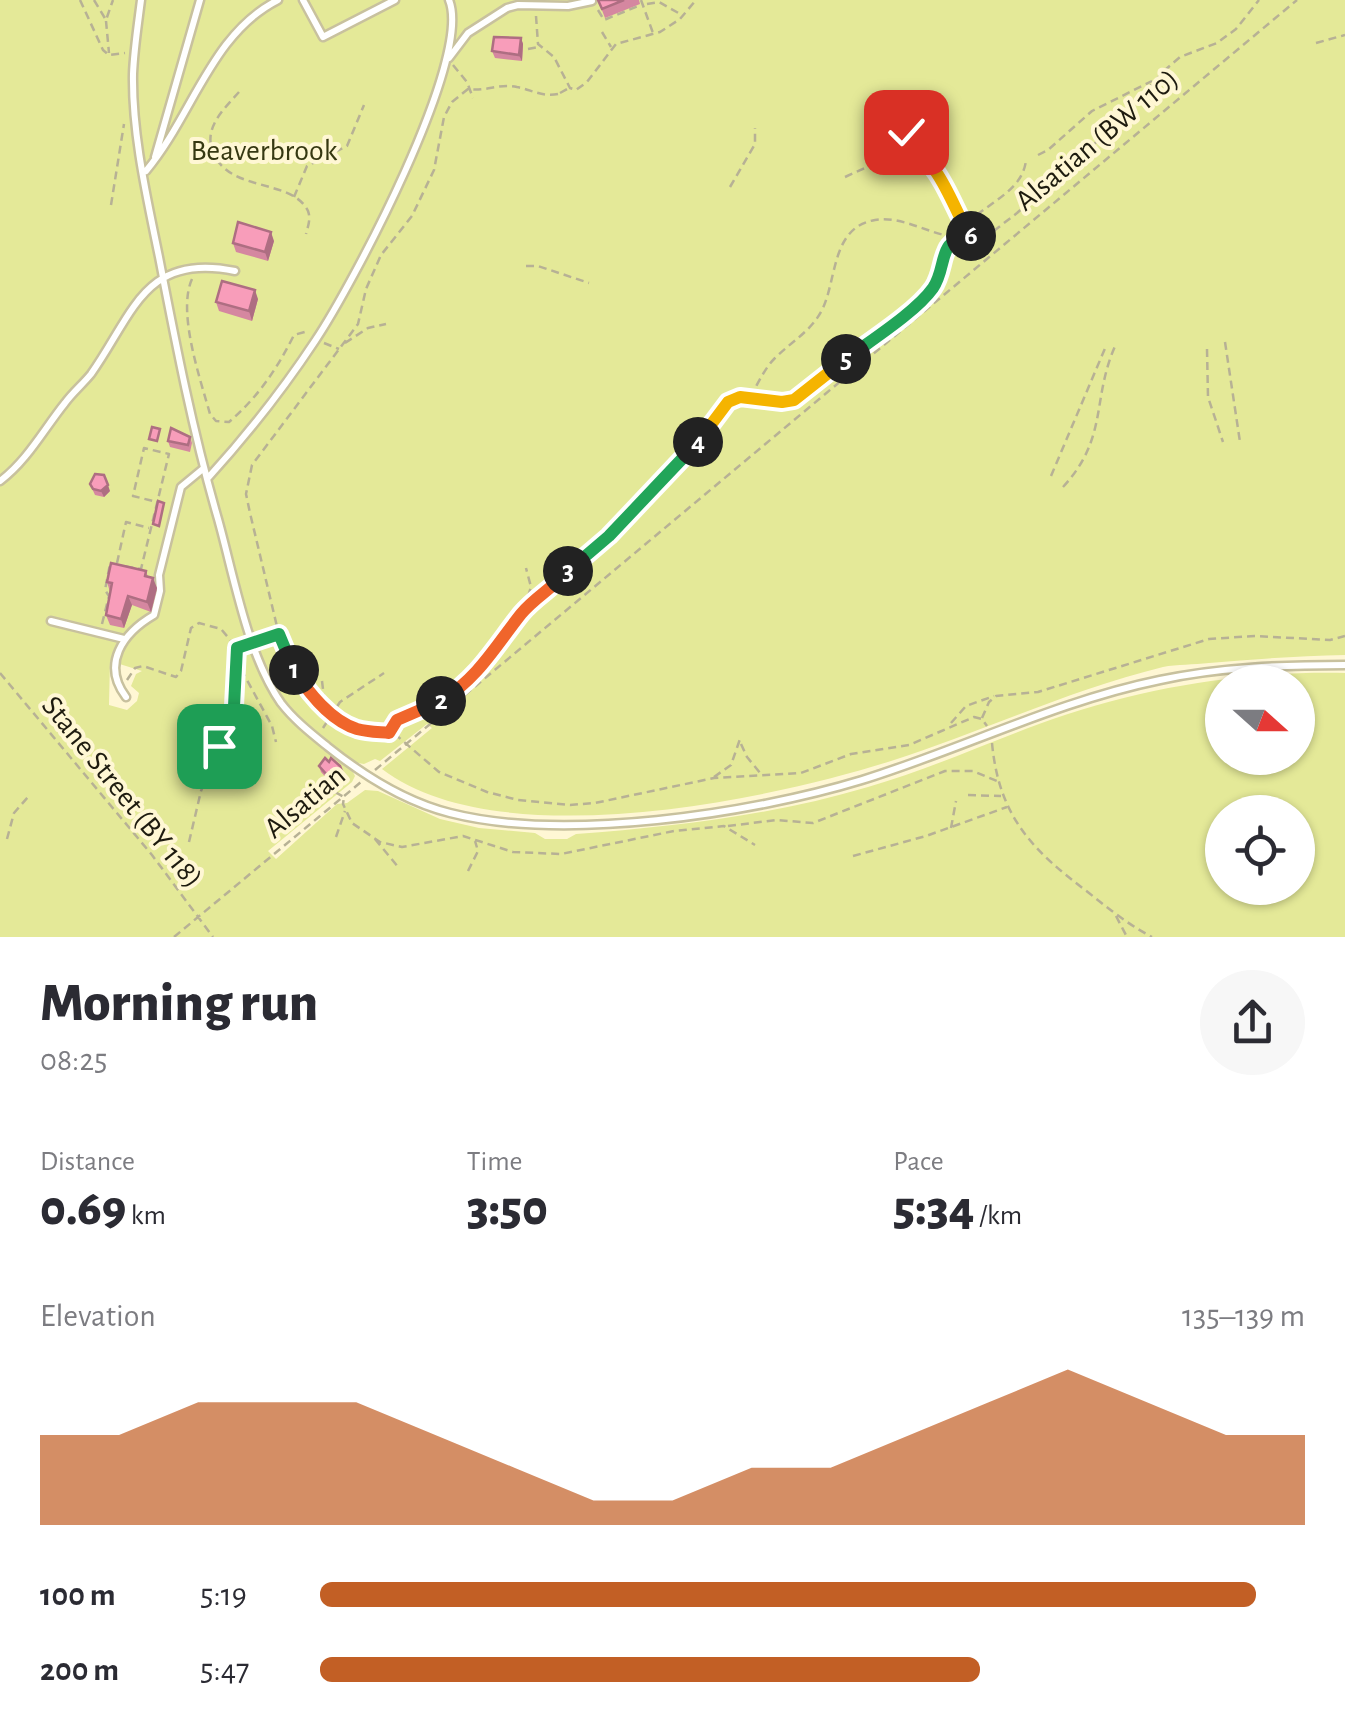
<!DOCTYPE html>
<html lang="en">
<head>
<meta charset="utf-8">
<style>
	body { margin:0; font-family:"Alegreya Sans",sans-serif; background:#f7f7f7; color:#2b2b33; height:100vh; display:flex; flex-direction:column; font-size:38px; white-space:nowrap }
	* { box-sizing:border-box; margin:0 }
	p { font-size:32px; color:#7c7c81 }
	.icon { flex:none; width:55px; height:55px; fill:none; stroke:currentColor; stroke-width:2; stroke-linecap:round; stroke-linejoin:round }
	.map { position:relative; height:937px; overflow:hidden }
	.panel { display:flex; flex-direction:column; background:#fff; flex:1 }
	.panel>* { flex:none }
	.needle { width:65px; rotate:111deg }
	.fabs { position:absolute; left:1205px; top:665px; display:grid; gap:20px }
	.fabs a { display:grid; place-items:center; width:110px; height:110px; border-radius:50%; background:#fff; box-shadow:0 2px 8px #0004; font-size:50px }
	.pin { position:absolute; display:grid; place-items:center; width:85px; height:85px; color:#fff; margin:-42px; border-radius:20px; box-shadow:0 5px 15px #0006 }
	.km { position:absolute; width:50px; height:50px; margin:-25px; border-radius:50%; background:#222; color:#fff; font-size:28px; line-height:50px; text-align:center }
	.round { display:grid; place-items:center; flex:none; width:105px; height:105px; border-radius:52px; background:#f7f7f7 }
	.head { display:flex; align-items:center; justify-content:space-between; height:170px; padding:0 40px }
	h1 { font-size:55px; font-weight:800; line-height:75px }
	.metrics { display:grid; grid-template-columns:repeat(3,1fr); gap:15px; height:170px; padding:10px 40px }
	.metrics div { display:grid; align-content:center }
	.metrics b { font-size:50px; font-weight:800 }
	.metrics small { font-size:28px; font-weight:400 }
	.metrics p { font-size:28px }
	.chart { height:280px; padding:20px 40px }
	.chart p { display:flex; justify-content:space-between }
	.chart svg { width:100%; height:180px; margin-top:10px; fill:#c25f25; opacity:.7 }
	ul { padding:0 40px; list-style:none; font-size:32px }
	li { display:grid; grid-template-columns:160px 120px 1fr; align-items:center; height:75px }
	li i { height:25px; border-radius:12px; background:#c25f25 }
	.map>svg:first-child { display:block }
</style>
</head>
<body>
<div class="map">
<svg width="1345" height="937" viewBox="0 0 1345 937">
	<rect width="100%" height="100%" fill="#fff7d4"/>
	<path fill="#e4e998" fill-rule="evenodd" d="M0,0H1345V655C1299,656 1254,659 1209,663C1194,665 1177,664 1163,667C1069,690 982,732 891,761C762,802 496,856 382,769L432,728L427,724L380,761L375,759L364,764L358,763L352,770L355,776L352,782L268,851L276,859L337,804L347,803L365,790L378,791L440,819L479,828L535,833L545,839H567L576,834C673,827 774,815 868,787C927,770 982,745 1039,724C1137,688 1240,671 1345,673V937H0ZM110,661L142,671L136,674L131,686L139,693L137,701L127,710L109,705ZM1222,682H1298V758H1222ZM1222,812H1298V888H1222Z"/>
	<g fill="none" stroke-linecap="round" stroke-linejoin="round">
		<defs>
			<path id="service" d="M141,0C138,24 134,49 133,74C132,134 147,198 159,257C176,345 193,433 218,519C234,576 247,654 281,703C294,720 312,734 328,747C363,775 406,802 450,813C564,842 750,814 862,780C962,749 1057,701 1160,680C1221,667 1283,665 1345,665
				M303,0L323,37L395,0
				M449,58L468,33L507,8L518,5L568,6L592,1
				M155,157L200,0
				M146,171C193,115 211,34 278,0
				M207,479C248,434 282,391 315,341C352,286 473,58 449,0
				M0,481C27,461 44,429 65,403C73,392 83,384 91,374C133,315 144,252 235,271
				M51,621L124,639
				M126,697C101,664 123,633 154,615L160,591L159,575L181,487L204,468"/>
		</defs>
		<use href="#service" stroke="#c8c19e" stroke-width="11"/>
		<path stroke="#b7b195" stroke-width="2.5" stroke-dasharray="8 5" stroke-linecap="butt" d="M80,0L103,50L109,55L125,53
			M94,0L106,20L113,0
			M641,0L653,33
			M647,4L659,2L682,15
			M598,10L604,20L643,4
			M536,16L538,44L554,57L570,88L576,90L587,82L616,44L660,32L680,19L696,0
			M106,21L109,53
			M602,32L611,47
			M1316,43L1345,35
			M528,49L538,47
			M453,65L467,82L473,98
			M239,92C224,109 203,128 213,152C229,193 292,178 308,211C311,219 308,226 306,234
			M560,93L569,88
			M558,94C542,97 532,90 517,87C500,83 485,92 468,89L452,102L444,117L434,170L412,216L381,255L366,289L358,324L252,465L246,494L250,513L279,635L286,657L303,684L344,723L356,729L396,735L439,772L487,792L518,800L570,805L595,803L714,778L801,773L851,754L909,745L974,717L982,719L987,726
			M896,152L905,144L906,132
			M1038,155L1048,150L1092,111L1152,81
			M845,177L902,151H916L944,185L966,228
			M730,187L755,144V128
			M294,197L307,166L347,146L364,105
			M111,205L124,124
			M971,235L966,228L968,223C987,203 1023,191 1026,160
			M526,266H538L589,283
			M192,279C177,312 200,378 210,414L216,421L229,422C258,397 277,369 294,335L308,331
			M1225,342L1240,442
			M324,343L339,349
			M345,343L368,328L386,324
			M1207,349L1208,397L1223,442
			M750,397C758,384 764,369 775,358C792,341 812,331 823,308C837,277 832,227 875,220C903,215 931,236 958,237
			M1051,476L1106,346
			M1063,487C1109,437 1091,399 1116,344
			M117,563L126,522L149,528
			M524,609L531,587L526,568
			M102,624L109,596L105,590L110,564L141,569L169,454L144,448L133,496L157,502
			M263,639L279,635
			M235,658L272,726L276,742
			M0,673L152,855L213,937
			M127,680L135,668L143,666L176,677L181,671L191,628L199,623L221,629L237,648L241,646
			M322,681L325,706
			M982,718L989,702L996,696L1038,692L1209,639L1255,636L1330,640L1345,636
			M951,723L966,706L994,696
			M323,728L340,702L384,673
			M389,733L397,720L425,710L467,684L487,664L524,610L609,536L649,490L675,469L729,402C752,392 774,409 798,398C810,392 817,381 828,372C859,345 895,321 927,294L938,278L953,240L995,230L1017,213L1112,128L1165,70L1180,57L1217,43L1236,29L1259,0
			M992,743C999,817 1032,850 1089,893C1109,909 1129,925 1152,937
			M741,744L747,757L761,774
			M375,770L1297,0
			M714,777L731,765L740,739
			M324,786L344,797L343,804L352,823L380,842L402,847L463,836L513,852L561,854L674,831L724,826L755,845
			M968,795L1001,796
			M728,826L776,820L813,823L945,771H973L997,781
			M951,828L956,801
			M336,837L345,811
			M7,839L14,813L28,797
			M375,839L399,868
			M189,842L201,791L235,706L237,649
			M853,856L926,836L1007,807
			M468,871L478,851L475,841
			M1116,916L1127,937
			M174,937L361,782"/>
		<use href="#service" stroke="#fff" stroke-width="6"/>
	</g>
	<path fill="#d587a0" d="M598,0H639L640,4L605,18Z
		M521,38L523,44L522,61L495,58L492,51Z
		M274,241L268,261L236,252L233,243Z
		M258,299L252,321L219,311L216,302Z
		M190,437L192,443L190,452L170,447L168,441Z
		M90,484L110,491L104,497L95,495Z
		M146,571L148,577L157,588L151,612L132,605L124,628L110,625L106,615L110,592L107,582Z
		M329,762L340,766L344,777L338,785L332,784L321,772L319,766Z"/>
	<path fill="#ae6e82" d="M521,38L523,44L522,61L519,55Z
		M271,232L274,241L268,261L265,252Z
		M255,290L258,299L252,321L249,311Z
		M108,485L110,491L104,497L101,491Z
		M153,578L157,588L151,612L147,602Z
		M128,596L132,605L124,628L121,619Z
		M342,771L344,777L338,785L336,779Z"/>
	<path fill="#f89dba" stroke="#ae6e82" stroke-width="2.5" d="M598,0H624L602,9Z
		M494,37L521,38L519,55L492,51Z
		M238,222L271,232L265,252L233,243Z
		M222,281L255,290L249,311L216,302Z
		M152,427L160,429L157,441L149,439Z
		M171,428L190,437L188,445L168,441Z
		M95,474L104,475L108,485L101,491L93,489L90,484Z
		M158,501L164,503L159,526L153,524Z
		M111,563L146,571L145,576L153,578L147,602L128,596L121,619L106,615L112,583L107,582Z
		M325,758L329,762L331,758L340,766L342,771L336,779L330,778L319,766Z"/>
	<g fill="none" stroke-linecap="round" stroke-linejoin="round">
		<defs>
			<path id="split-1" d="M219,746L234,706L237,648L279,634L294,670"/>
			<path id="split-2" d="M294,670C308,692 331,721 357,729C368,732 379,732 389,733L397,720L441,701"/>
			<path id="split-3" d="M441,701C478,678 495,647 521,614C534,598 554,587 568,571"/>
			<path id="split-4" d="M568,571L609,536L698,442"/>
			<path id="split-5" d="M698,442L728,402L740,397L782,402L794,400L846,359"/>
			<path id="split-6" d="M846,359C870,341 916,312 933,288C948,266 936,239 971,236"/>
			<path id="split-7" d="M906,132L905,144L891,156L910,150C941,159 956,218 971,236"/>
		</defs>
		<use href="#split-1" stroke="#fff" stroke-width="20"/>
		<use href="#split-2" stroke="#fff" stroke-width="20"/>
		<use href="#split-3" stroke="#fff" stroke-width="20"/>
		<use href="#split-4" stroke="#fff" stroke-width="20"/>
		<use href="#split-5" stroke="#fff" stroke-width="20"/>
		<use href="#split-6" stroke="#fff" stroke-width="20"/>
		<use href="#split-7" stroke="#fff" stroke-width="20"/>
		<use href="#split-1" stroke="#22a559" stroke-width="12"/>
		<use href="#split-2" stroke="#f0652b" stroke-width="12"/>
		<use href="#split-3" stroke="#f0652b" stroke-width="12"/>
		<use href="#split-4" stroke="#22a559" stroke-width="12"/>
		<use href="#split-5" stroke="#f5b400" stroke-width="12"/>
		<use href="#split-6" stroke="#22a559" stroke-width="12"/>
		<use href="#split-7" stroke="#f5b400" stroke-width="12"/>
	</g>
	<g text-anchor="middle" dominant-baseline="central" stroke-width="8" stroke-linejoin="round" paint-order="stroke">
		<g font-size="30" fill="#1e1b0f" stroke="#fff7d4">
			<text transform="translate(1097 140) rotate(-40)">Alsatian (BW 110)</text>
			<text transform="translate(122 792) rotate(51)">Stane Street (BY 118)</text>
			<text transform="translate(305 802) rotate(-40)">Alsatian</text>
		</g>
		<g font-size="30" fill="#363812" stroke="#fff7d4">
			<text x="264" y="151">Beaverbrook</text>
		</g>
	</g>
</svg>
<div class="fabs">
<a><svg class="needle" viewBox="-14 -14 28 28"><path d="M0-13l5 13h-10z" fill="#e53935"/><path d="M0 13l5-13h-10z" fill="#7c7c81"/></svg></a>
<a><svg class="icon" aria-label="locate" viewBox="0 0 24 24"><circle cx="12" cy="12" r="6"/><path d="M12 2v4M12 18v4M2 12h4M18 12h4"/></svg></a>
</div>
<div class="pin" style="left:219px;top:746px;background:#1e9e55"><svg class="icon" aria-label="arrive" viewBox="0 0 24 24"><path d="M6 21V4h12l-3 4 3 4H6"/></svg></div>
<div class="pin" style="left:906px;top:132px;background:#d93025"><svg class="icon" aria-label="check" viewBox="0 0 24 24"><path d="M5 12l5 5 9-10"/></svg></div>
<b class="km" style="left:294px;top:670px">1</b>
<b class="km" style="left:441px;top:701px">2</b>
<b class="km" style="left:568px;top:571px">3</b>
<b class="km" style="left:698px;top:442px">4</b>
<b class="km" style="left:846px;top:359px">5</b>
<b class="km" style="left:971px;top:236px">6</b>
</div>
<section class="panel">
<div class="head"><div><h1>Morning run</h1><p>08:25</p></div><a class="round"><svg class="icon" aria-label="share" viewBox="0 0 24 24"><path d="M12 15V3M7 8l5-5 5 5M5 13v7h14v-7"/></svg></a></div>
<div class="metrics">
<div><p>Distance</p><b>0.69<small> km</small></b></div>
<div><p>Time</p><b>3:50</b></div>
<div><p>Pace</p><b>5:34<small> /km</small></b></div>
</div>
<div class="chart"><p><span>Elevation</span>135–139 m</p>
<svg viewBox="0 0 160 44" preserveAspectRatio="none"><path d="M0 44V22L10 22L20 14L30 14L40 14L50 22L60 30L70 38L80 38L90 30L100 30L110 22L120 14L130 6L140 14L150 22L160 22V44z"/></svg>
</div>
<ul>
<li><b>100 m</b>5:19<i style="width:95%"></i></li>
<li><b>200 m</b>5:47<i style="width:67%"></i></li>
</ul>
</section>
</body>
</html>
